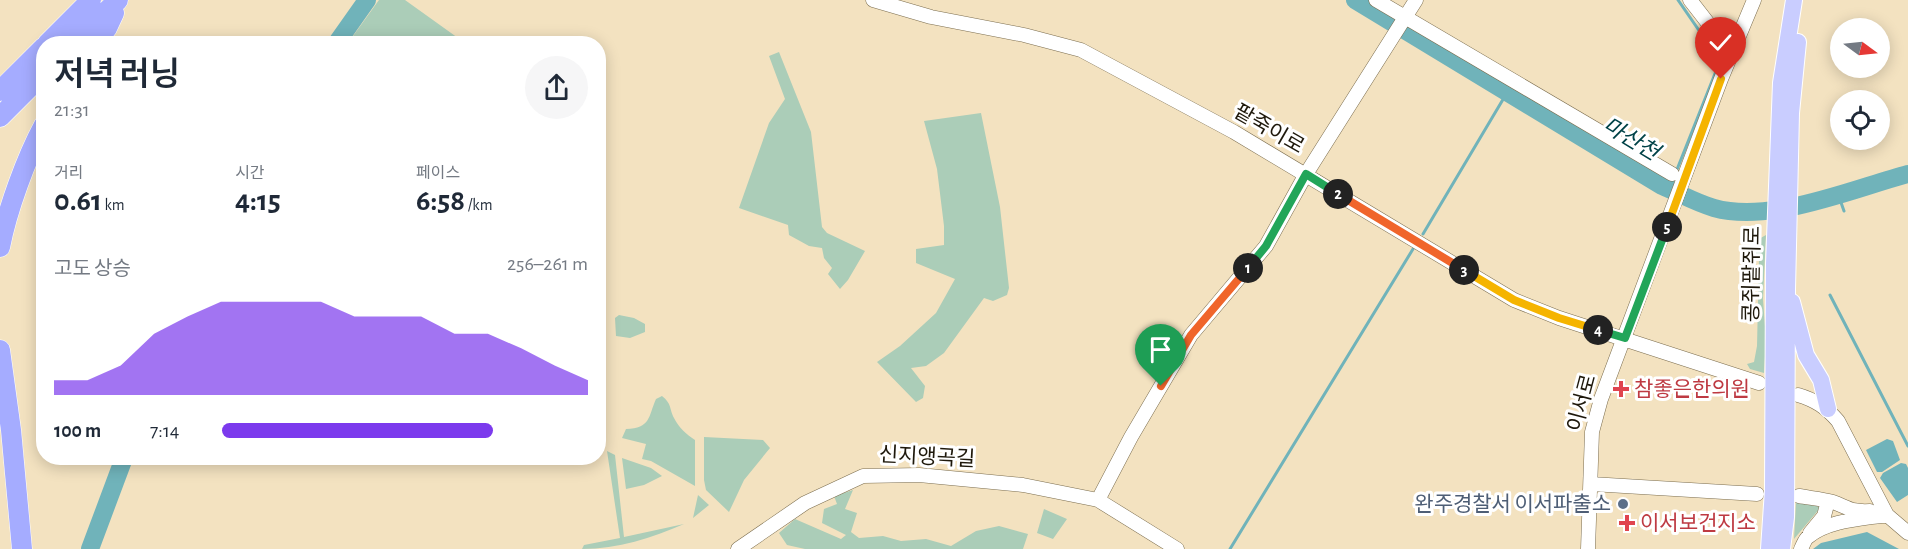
<!DOCTYPE html>
<html lang="ko">
<head>
<meta charset="utf-8">
<style>
	body { margin:0; font-family:"Alegreya Sans","Noto Sans KR",sans-serif; background:#f6f6f7; color:#1f2937; height:100vh; display:flex; flex-direction:column; font-size:22px; white-space:nowrap }
	* { box-sizing:border-box; margin:0 }
	p { font-size:20px; color:#747a83 }
	.icon { flex:none; width:33px; height:33px; fill:none; stroke:currentColor; stroke-width:2; stroke-linecap:round; stroke-linejoin:round }
	.map { position:relative; flex:1; overflow:hidden }
	.panel { position:absolute; left:36px; top:36px; width:570px; height:429px; display:flex; flex-direction:column; background:#fff; border-radius:24px; box-shadow:0 3px 15px #0003 }
	.panel>* { flex:none }
	.needle { width:39px; rotate:105deg }
	.buttons { position:absolute; left:1830px; top:18px; display:grid; gap:12px }
	.buttons a { display:grid; place-items:center; width:60px; height:60px; border-radius:50%; background:#fff; box-shadow:0 3px 15px #0003; font-size:30px }
	.pin { position:absolute; display:grid; place-items:center; width:51px; height:51px; color:#fff; margin:-62px -26px; border-radius:50% 50% 50% 0; rotate:-45deg; box-shadow:0 0 6px #0007 }
	.pin .icon { rotate:45deg }
	.km { position:absolute; width:30px; height:30px; margin:-15px; border-radius:50%; background:#222; color:#fff; font-size:16px; line-height:30px; text-align:center }
	.round { display:grid; place-items:center; flex:none; width:63px; height:63px; border-radius:32px; background:#f6f6f7 }
	.overview { display:flex; align-items:center; justify-content:space-between; height:102px; padding:0 18px }
	h1 { font-size:33px; font-weight:600; line-height:45px }
	.metrics { display:grid; grid-template-columns:repeat(3,1fr); gap:9px; height:102px; padding:6px 18px }
	.metrics div { display:grid; align-content:center }
	.metrics b { font-size:30px; font-weight:600 }
	.metrics small { font-size:16px; font-weight:400 }
	.metrics p { font-size:16px }
	.chart { height:168px; padding:12px 18px }
	.chart p { display:flex; justify-content:space-between }
	.chart svg { width:100%; height:108px; margin-top:6px; fill:#7c3aed; opacity:.7 }
	ul { padding:0 18px; list-style:none; font-size:20px }
	li { display:grid; grid-template-columns:96px 72px 1fr; align-items:center; height:45px }
	li i { height:15px; border-radius:8px; background:#7c3aed }
	.map>svg:first-child { display:block }
</style>
</head>
<body>
<div class="map">
<svg width="1908" height="549" viewBox="0 0 1908 549">
	<rect width="100%" height="100%" fill="#f3e2c0"/>
	<path fill="#abcdb8" d="M379,0H405L465,43H348Z
		M779,52L811,132L822,227L827,233L865,251L848,280L840,289L828,274L832,268L824,258L822,248L809,246L789,235L788,225L739,208L769,123L785,99L769,56Z
		M981,113L1000,207L1009,288L1007,295L993,301L984,298L944,353L926,366L911,368L925,386L923,398L916,402L877,362L900,346L936,313L955,279L916,263V249L944,245V226L937,169L924,121Z
		M1766,235L1763,299L1766,340L1764,373L1750,369L1747,364L1754,362L1757,346L1759,258L1754,250L1757,240Z
		M619,315L634,318L645,324V332L630,338L616,336L615,318Z
		M662,396C672,404 669,408 674,418C679,428 686,434 695,440V486L651,461L642,459L646,444L622,438L626,429C651,428 648,417 656,399Z
		M704,437L763,440L770,448L744,480L729,512L706,490L704,480Z
		M607,451L615,455L624,537L684,524C652,538 618,549 582,549L584,545L620,538Z
		M622,458L651,468L662,476L644,485L626,489Z
		M853,490L845,509L857,513L851,532L859,538L883,536L901,541L926,539L951,546L976,531L999,526L1028,534L1023,549H805L787,545L779,533L795,519L841,539L846,535L822,523L824,509L837,504L834,496Z
		M698,495L709,505L693,518Z
		M1796,502L1821,507L1794,539Z
		M1044,509L1067,519L1053,539L1037,533Z"/>
	<path fill="#70b3ba" d="M1887,439L1893,441L1900,460L1882,472H1877L1866,450Z
		M1901,463L1906,464L1908,468V495L1897,502L1880,478L1883,473Z
		M1867,532L1899,549H1813L1821,543Z"/>
	<g fill="none" stroke-linecap="round" stroke-linejoin="round">
		<path stroke="#70b3ba" stroke-width="3" d="M1676,172L1720,61L1678,0
			M1670,189L1674,179
			M1838,194L1844,211
			M1423,234L1508,91
			M1830,295L1908,446
			M1230,549L1413,249"/>
		<path stroke="#70b3ba" stroke-width="18" d="M1355,0L1662,186C1679,193 1696,203 1714,208C1771,224 1852,189 1908,174
			M336,44L367,0
			M90,549L124,458"/>
		<defs>
			<path id="minor" d="M873,0L931,17L1024,35L1081,50L1234,132L1514,300L1559,318L1759,383
				M1376,0L1672,174
				M1690,0L1732,54
				M1798,395C1815,400 1826,407 1838,421L1887,515L1908,533
				M1591,484L1757,494
				M1799,496C1810,498 1822,499 1833,502C1849,508 1851,512 1870,511
				M1098,500L1131,437L1191,335L1266,246L1306,174L1416,0
				M1810,533L1824,516L1828,501
				M738,549L805,503L863,476L919,475L1023,485L1098,500L1177,549
				M1588,549L1592,432L1601,399L1721,79L1754,0
				M1801,549C1803,545 1805,539 1808,537C1828,520 1863,519 1887,515"/>
			<path id="major" d="M1792,302L1806,355L1821,380L1828,409
				M1769,549L1773,490L1774,264L1781,83L1794,0
				M1782,549L1786,517L1787,290L1791,113L1798,42"/>
			<path id="highway" d="M47,44L91,0
				M73,44L118,0
				M95,44L107,28L114,13
				M0,91L44,47
				M0,117L44,73
				M0,247C7,211 26,158 44,125
				M0,350L11,430L22,549"/>
		</defs>
		<use href="#minor" stroke="#7c6e4f" stroke-width="15"/>
		<use href="#major" stroke="#fff" stroke-width="18"/>
		<use href="#highway" stroke="#fff" stroke-width="21"/>
		<use href="#minor" stroke="#fff" stroke-width="14"/>
		<use href="#major" stroke="#c9cdff" stroke-width="16"/>
		<use href="#highway" stroke="#a5acff" stroke-width="20"/>
	</g>
	<g fill="none" stroke-linecap="round" stroke-linejoin="round">
		<defs>
			<path id="split-1" d="M1161,386L1191,335L1248,268"/>
			<path id="split-2" d="M1248,268L1266,246L1306,174L1338,194"/>
			<path id="split-3" d="M1338,194L1464,270"/>
			<path id="split-4" d="M1464,270L1514,300L1559,318L1598,330"/>
			<path id="split-5" d="M1598,330L1625,338L1667,227"/>
			<path id="split-6" d="M1667,227L1721,79"/>
		</defs>
		<use href="#split-1" stroke="#fff" stroke-width="12"/>
		<use href="#split-2" stroke="#fff" stroke-width="12"/>
		<use href="#split-3" stroke="#fff" stroke-width="12"/>
		<use href="#split-4" stroke="#fff" stroke-width="12"/>
		<use href="#split-5" stroke="#fff" stroke-width="12"/>
		<use href="#split-6" stroke="#fff" stroke-width="12"/>
		<use href="#split-1" stroke="#f0652b" stroke-width="8"/>
		<use href="#split-2" stroke="#22a559" stroke-width="8"/>
		<use href="#split-3" stroke="#f0652b" stroke-width="8"/>
		<use href="#split-4" stroke="#f5b400" stroke-width="8"/>
		<use href="#split-5" stroke="#22a559" stroke-width="8"/>
		<use href="#split-6" stroke="#f5b400" stroke-width="8"/>
	</g>
	<g fill="#e0444e" stroke="#fff" stroke-width="2">
		<path d="M1618 380h6v6h6v6h-6v6h-6v-6h-6v-6h6z"/>
		<path d="M1624 514h6v6h6v6h-6v6h-6v-6h-6v-6h6z"/>
	</g>
	<circle fill="#5c6f8a" stroke="#fff" stroke-width="2" cx="1623" cy="504" r="6"/>
	<g text-anchor="middle" dominant-baseline="central" stroke-width="6" stroke-linejoin="round" paint-order="stroke">
		<g font-size="21" fill="#1e180b" stroke="#fff">
			<text transform="translate(1269 129) rotate(30)">팥죽이로</text>
			<text transform="translate(1752 274) rotate(-89)">콩쥐팥쥐로</text>
			<text transform="translate(1582 403) rotate(-75)">이서로</text>
			<text transform="translate(927 457) rotate(3)">신지앵곡길</text>
		</g>
		<g font-size="21" fill="#be3a42" stroke="#fff" text-anchor="start">
			<text x="1634" y="389">참좋은한의원</text>
			<text x="1640" y="523">이서보건지소</text>
		</g>
		<g font-size="21" fill="#4e5e75" stroke="#fff" text-anchor="end">
			<text x="1611" y="504">완주경찰서 이서파출소</text>
		</g>
		<g font-size="22" font-style="italic" fill="#004247" stroke="#fff">
			<text transform="translate(1631 139) rotate(31)">마산천</text>
		</g>
	</g>
</svg>
<div class="buttons">
<a><svg class="needle" viewBox="-14 -14 28 28"><path d="M0-13l5 13h-10z" fill="#e53935"/><path d="M0 13l5-13h-10z" fill="#747a83"/></svg></a>
<a><svg class="icon" aria-label="locate" viewBox="0 0 24 24"><circle cx="12" cy="12" r="6"/><path d="M12 2v4M12 18v4M2 12h4M18 12h4"/></svg></a>
</div>
<div class="pin" style="left:1161px;top:386px;background:#1e9e55"><svg class="icon" aria-label="arrive" viewBox="0 0 24 24"><path d="M6 21V4h12l-3 4 3 4H6"/></svg></div>
<div class="pin" style="left:1721px;top:79px;background:#d93025"><svg class="icon" aria-label="check" viewBox="0 0 24 24"><path d="M5 12l5 5 9-10"/></svg></div>
<b class="km" style="left:1248px;top:268px">1</b>
<b class="km" style="left:1338px;top:194px">2</b>
<b class="km" style="left:1464px;top:270px">3</b>
<b class="km" style="left:1598px;top:330px">4</b>
<b class="km" style="left:1667px;top:227px">5</b>
<section class="panel">
<div class="overview"><div><h1>저녁 러닝</h1><p>21:31</p></div><a class="round"><svg class="icon" aria-label="share" viewBox="0 0 24 24"><path d="M12 15V3M7 8l5-5 5 5M5 13v7h14v-7"/></svg></a></div>
<div class="metrics">
<div><p>거리</p><b>0.61<small> km</small></b></div>
<div><p>시간</p><b>4:15</b></div>
<div><p>페이스</p><b>6:58<small> /km</small></b></div>
</div>
<div class="chart"><p><span>고도 상승</span>256–261 m</p>
<svg viewBox="0 0 160 44" preserveAspectRatio="none"><path d="M0 44V38L10 38L20 32L30 19L40 12L50 6L60 6L70 6L80 6L90 12L100 12L110 12L120 19L130 19L140 25L150 32L160 38V44z"/></svg>
</div>
<ul>
<li><b>100 m</b>7:14<i style="width:74%"></i></li>
</ul>
</section>
</div>
</body>
</html>
